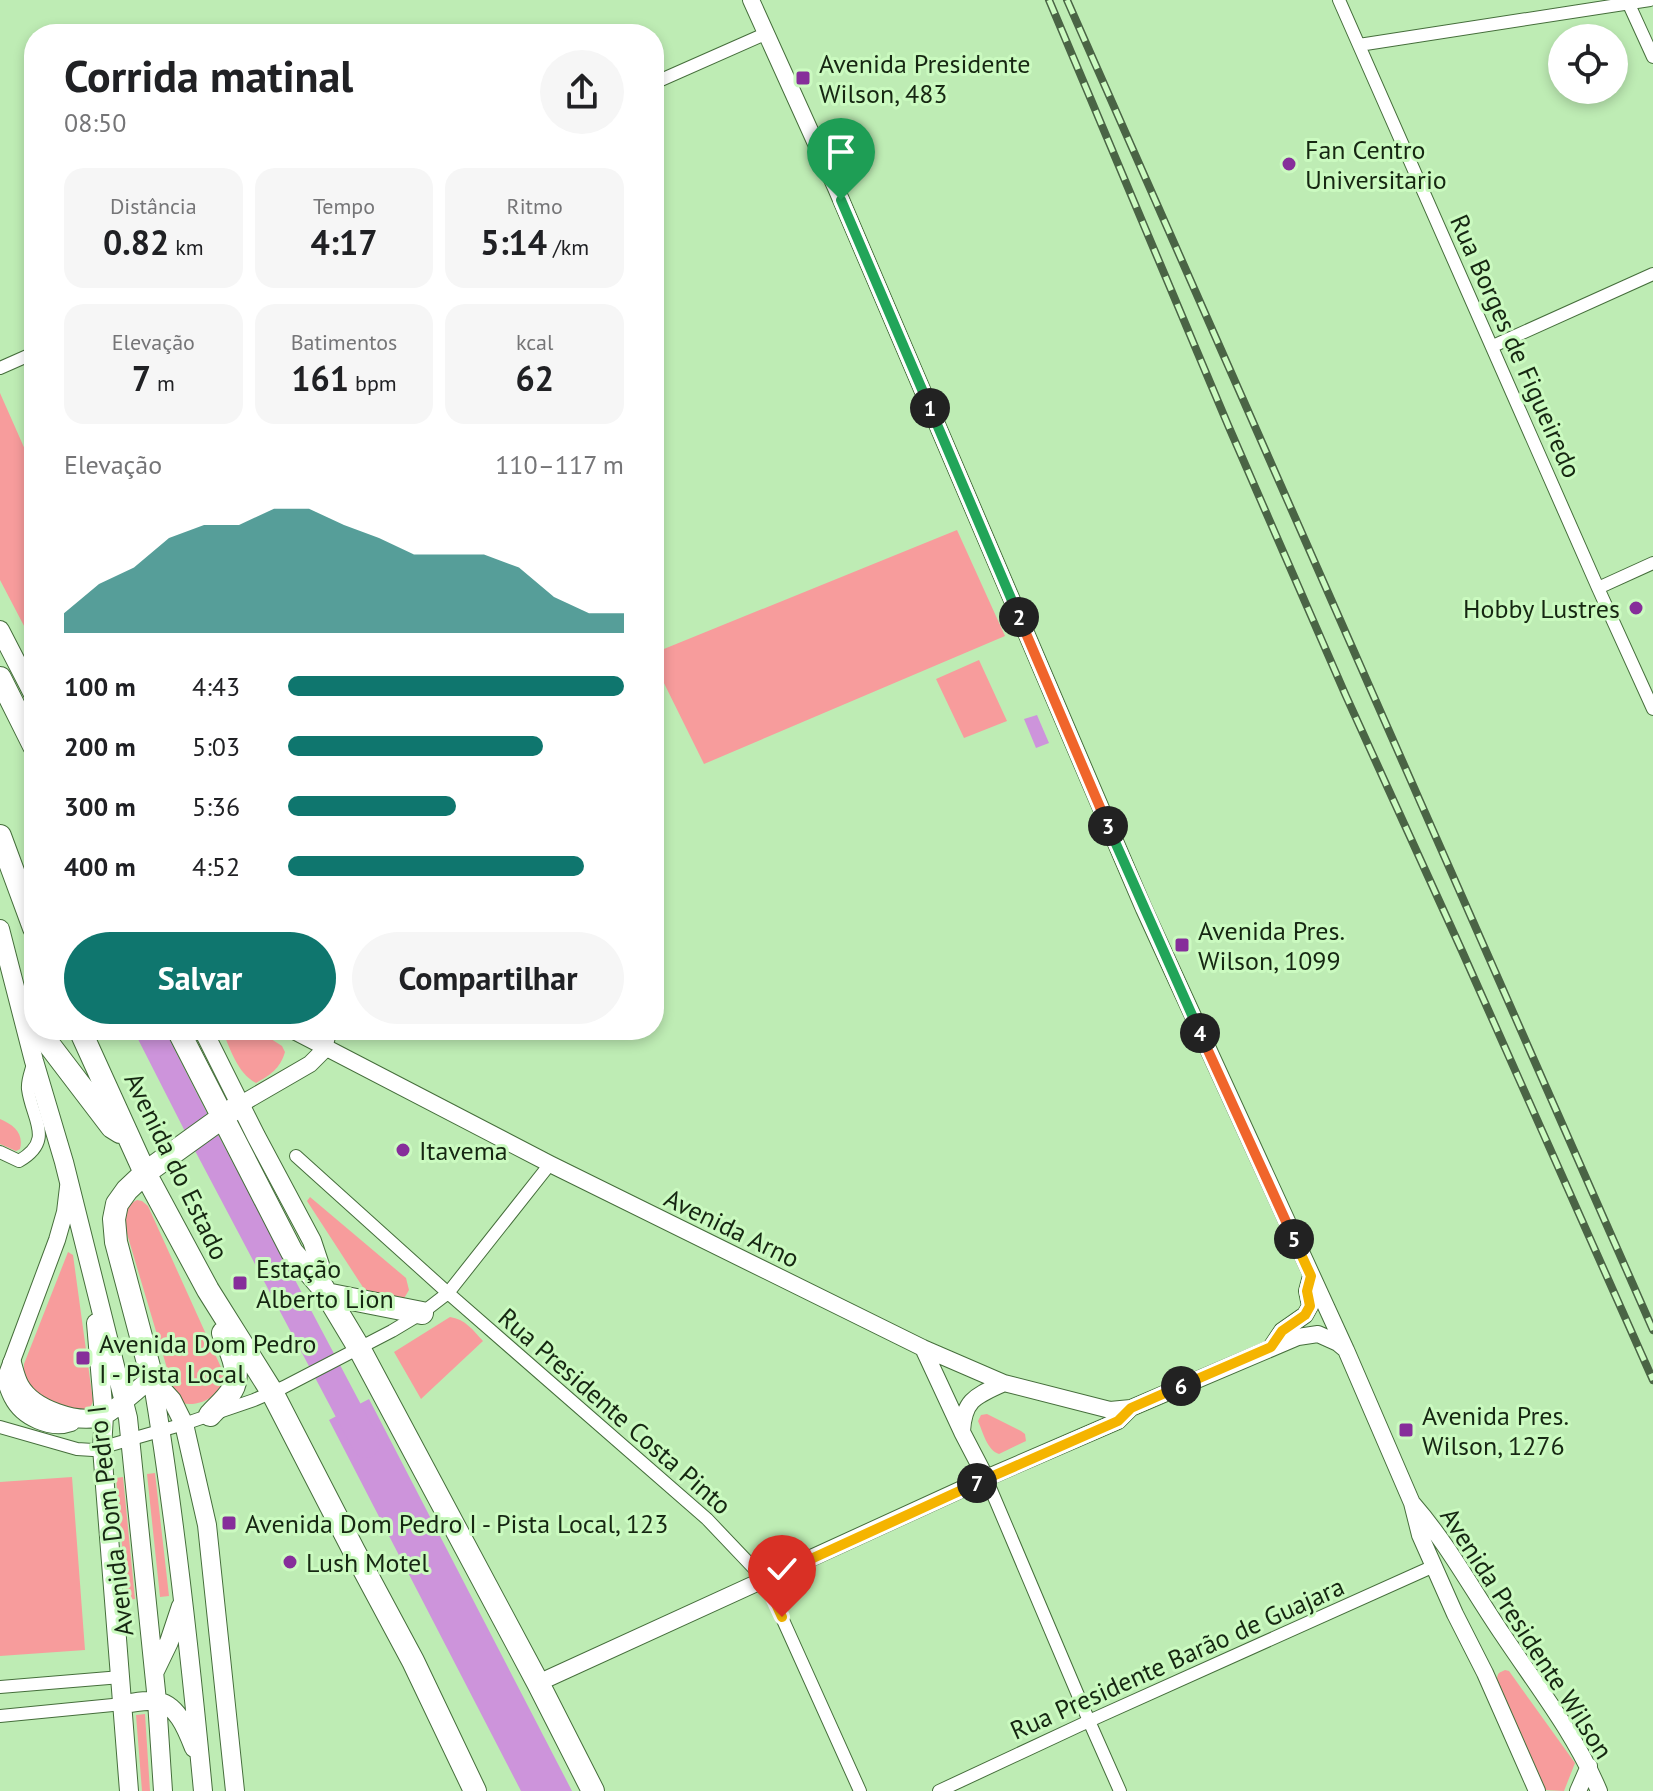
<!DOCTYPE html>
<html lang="pt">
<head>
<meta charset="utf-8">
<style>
	body { margin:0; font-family:"PT Sans",sans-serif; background:#f6f6f6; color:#202124; height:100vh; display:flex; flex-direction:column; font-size:30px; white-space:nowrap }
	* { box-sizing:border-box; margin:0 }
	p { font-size:26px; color:#757577 }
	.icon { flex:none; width:44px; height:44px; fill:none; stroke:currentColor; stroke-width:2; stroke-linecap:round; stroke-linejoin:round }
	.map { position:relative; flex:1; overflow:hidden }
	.sheet { position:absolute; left:24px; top:24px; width:640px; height:1016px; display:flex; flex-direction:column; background:#fff; border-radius:32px; box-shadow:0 4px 12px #0003 }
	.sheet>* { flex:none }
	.controls { position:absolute; left:1548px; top:24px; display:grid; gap:16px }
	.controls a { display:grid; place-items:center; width:80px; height:80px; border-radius:50%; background:#fff; box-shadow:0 4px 12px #0003; font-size:40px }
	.pin { position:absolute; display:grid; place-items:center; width:68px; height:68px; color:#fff; margin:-82px -34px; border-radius:50% 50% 50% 0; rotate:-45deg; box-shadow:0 0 8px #0007 }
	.pin .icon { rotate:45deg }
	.km { position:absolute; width:40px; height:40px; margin:-20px; border-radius:50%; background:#222; color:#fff; font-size:22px; line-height:40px; text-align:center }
	.round { display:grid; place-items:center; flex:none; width:84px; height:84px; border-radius:42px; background:#f6f6f6 }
	.summary { display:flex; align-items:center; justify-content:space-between; height:136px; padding:0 40px }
	h1 { font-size:44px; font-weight:800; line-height:60px }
	.stats { display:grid; grid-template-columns:repeat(3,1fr); gap:12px; height:136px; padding:8px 40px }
	.stats div { display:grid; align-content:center; border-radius:20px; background:#f6f6f6; text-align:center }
	.stats b { font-size:34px; font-weight:800 }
	.stats small { font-size:22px; font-weight:400 }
	.stats p { font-size:22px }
	.chart { height:224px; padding:16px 40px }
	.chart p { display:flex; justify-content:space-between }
	.chart svg { width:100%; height:144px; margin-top:8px; fill:#0f766e; opacity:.7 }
	.action { display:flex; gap:16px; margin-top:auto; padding:16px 40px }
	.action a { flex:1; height:92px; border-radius:48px; background:#0f766e; color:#fff; font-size:32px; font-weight:800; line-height:92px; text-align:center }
	.action a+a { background:#f6f6f6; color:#202124 }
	ul { padding:0 40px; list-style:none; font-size:26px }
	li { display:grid; grid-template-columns:128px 96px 1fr; align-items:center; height:60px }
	li i { height:20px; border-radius:10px; background:#0f766e }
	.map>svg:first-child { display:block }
</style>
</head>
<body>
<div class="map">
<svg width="1653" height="1791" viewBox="0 0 1653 1791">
	<rect width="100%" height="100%" fill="#beecb4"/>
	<path fill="#f79c9c" d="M0,393L34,470V645L0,580Z
		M957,530L1005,636L704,764L654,663V653Z
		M979,660L1007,721L964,738L936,679Z
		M222,1030H257L282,1046L285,1052C280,1069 270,1075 256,1083C237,1073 230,1048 222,1030Z
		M0,1119C14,1125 24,1133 20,1149L16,1151L0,1144Z
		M310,1197L406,1278L409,1290L403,1300L368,1295L307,1201Z
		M137,1200L142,1201L148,1206L224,1374C225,1394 200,1408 182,1403L175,1395L125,1227C124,1216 126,1205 137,1200Z
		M68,1252L73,1255L93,1401C91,1409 85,1411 77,1411L35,1396L24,1376V1364Z
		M450,1317C465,1319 473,1330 483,1341L421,1399L394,1352Z
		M987,1414L1021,1431L1025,1434L1026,1441L999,1454C987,1450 983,1432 978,1421L981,1415Z
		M155,1473L169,1596L160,1597L147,1474Z
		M72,1477L85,1650L0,1656V1482Z
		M123,1477L135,1599L127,1600L116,1478Z
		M1505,1670L1509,1671L1575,1763L1564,1791L1544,1790C1534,1769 1496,1698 1497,1679C1498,1672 1499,1673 1505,1670Z
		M145,1714L150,1791H142L136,1715Z"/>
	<path fill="#cd94db" d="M1037,715L1049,743L1036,748L1024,719Z
		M369,1399L572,1791H521L329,1420Z"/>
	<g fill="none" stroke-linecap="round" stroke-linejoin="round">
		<path stroke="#cd94db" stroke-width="28" d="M149,1030L203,1136L366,1444"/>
		<defs>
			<path id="street" d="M1339,0L1598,588L1653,709
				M1627,0L1653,57
				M1359,45L1650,0
				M654,83L765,34
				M1493,346L1653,274
				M0,368L34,353
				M1598,588L1653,563
				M326,1048L331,1030
				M0,1152L19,1161C55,1140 32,1120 28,1089C27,1081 31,1072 33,1064
				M296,1156L448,1293L707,1519L765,1580L860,1791
				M0,1427L77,1449L93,1450L184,1424L254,1400L284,1387L392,1331L422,1313L448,1293L550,1164
				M986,1478L1089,1721L1120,1791
				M0,1687L121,1677
				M0,1716L123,1704
				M939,1791L1089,1721L1434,1566"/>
			<path id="secondary" d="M751,0L836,188L1144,909L1346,1350L1412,1503L1420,1535L1455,1614L1485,1673L1537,1791
				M292,1030L550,1164L923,1348L1004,1383L1110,1410L1131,1408
				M241,1104L310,1064L326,1048
				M1272,1346L1282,1331L1305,1315L1310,1306L1307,1291L1311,1276
				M923,1348L962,1432L986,1478
				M7,1374L57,1240L65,1212L68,1187
				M962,1431C964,1399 976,1396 1004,1383
				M1413,1504C1448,1544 1473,1591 1503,1635C1537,1686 1575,1734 1599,1791
				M538,1683L986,1478L1118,1421L1131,1408L1298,1337L1318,1334L1338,1343L1344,1348
				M1578,1791L1589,1766"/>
			<path id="primary" d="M0,630L34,696
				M0,929L34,1061L64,1162L128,1418L157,1701L163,1791
				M203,1030L256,1136L312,1241L320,1265L323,1288
				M96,1323L104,1416L102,1448L129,1791
				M12,1363C14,1370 16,1379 20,1386C33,1409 78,1425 103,1416C113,1412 141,1386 152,1378
				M5,1378C8,1384 10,1392 13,1397C23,1417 51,1429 71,1422
				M152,1378L172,1400L184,1424L207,1525L235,1791
				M152,1378C175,1514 190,1653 203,1791
				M155,1671L169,1642L181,1606
				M123,1704C133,1703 145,1700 155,1701C177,1703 187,1730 194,1748"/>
			<path id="highway" d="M0,678L34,746
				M0,836L34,928
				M38,1030L112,1127L120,1132
				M80,1030L145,1173L208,1290L272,1392L354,1551L413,1661L475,1791
				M178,1030L292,1252L323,1288L359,1348L538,1683L593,1791
				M326,1294L422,1313
				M152,1378L116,1242L114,1219L117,1204L127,1190L145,1173L241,1104
				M210,1415C217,1407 227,1399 232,1390C242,1372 230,1350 223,1333"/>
		</defs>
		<use href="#street" stroke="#456e3b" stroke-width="14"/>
		<use href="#secondary" stroke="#456e3b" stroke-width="18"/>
		<use href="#primary" stroke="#456e3b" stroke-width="20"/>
		<use href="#highway" stroke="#456e3b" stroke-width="24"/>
		<use href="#street" stroke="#fff" stroke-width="12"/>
		<use href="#secondary" stroke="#fff" stroke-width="16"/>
		<use href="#primary" stroke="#fff" stroke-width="18"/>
		<use href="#highway" stroke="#fff" stroke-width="22"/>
		<defs>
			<path id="rail" d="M1049,0L1228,425L1346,696L1462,951L1653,1380
				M1067,0L1653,1330"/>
		</defs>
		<use href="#rail" stroke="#4a6445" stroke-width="8"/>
		<use href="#rail" stroke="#cbfac0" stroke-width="5" stroke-dasharray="15" stroke-linecap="butt"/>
	</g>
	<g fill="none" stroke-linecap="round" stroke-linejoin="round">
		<defs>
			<path id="split-1" d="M841,200L930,408"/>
			<path id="split-2" d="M930,408L1019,617"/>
			<path id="split-3" d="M1019,617L1108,826"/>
			<path id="split-4" d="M1108,826L1200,1033"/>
			<path id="split-5" d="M1200,1033L1294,1239"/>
			<path id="split-6" d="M1181,1386L1271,1347L1282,1331L1305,1315L1310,1306L1307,1291L1311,1276L1294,1239"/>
			<path id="split-7" d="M977,1483L1118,1421L1131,1408L1181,1386"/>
			<path id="split-8" d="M782,1617L765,1580L977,1483"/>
		</defs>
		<use href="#split-1" stroke="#fff" stroke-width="16"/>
		<use href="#split-2" stroke="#fff" stroke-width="16"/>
		<use href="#split-3" stroke="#fff" stroke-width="16"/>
		<use href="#split-4" stroke="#fff" stroke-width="16"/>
		<use href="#split-5" stroke="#fff" stroke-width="16"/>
		<use href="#split-6" stroke="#fff" stroke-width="16"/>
		<use href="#split-7" stroke="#fff" stroke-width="16"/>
		<use href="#split-8" stroke="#fff" stroke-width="16"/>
		<use href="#split-1" stroke="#22a559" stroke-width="10"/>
		<use href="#split-2" stroke="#22a559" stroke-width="10"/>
		<use href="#split-3" stroke="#f0652b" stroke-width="10"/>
		<use href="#split-4" stroke="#22a559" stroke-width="10"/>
		<use href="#split-5" stroke="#f0652b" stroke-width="10"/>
		<use href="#split-6" stroke="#f5b400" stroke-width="10"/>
		<use href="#split-7" stroke="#f5b400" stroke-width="10"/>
		<use href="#split-8" stroke="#f5b400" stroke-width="10"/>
	</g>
	<g fill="#862e9a" stroke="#cbfac0" stroke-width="3">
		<rect x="795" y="70" width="16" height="16" rx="4"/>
		<circle cx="1289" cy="164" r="8"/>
		<circle cx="1636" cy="608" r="8"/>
		<rect x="1174" y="937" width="16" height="16" rx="4"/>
		<circle cx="403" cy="1150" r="8"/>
		<rect x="232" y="1275" width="16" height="16" rx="4"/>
		<rect x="75" y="1350" width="16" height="16" rx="4"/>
		<rect x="1398" y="1422" width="16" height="16" rx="4"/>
		<rect x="221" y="1515" width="16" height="16" rx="4"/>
		<circle cx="290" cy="1562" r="8"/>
	</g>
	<g text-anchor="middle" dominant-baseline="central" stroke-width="6" stroke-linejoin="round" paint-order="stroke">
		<g font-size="26" fill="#162712" stroke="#cbfac0" text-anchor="start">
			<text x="819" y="63">Avenida Presidente<tspan x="819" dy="30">Wilson, 483</tspan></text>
			<text x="1305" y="149">Fan Centro<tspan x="1305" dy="30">Universitario</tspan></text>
			<text x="1620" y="608" text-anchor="end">Hobby Lustres</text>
			<text x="1198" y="930">Avenida Pres.<tspan x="1198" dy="30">Wilson, 1099</tspan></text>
			<text x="419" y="1150">Itavema</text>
			<text x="256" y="1268">Estação<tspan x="256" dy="30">Alberto Lion</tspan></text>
			<text x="99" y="1343">Avenida Dom Pedro<tspan x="99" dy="30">I - Pista Local</tspan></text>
			<text x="1422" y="1415">Avenida Pres.<tspan x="1422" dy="30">Wilson, 1276</tspan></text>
			<text x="245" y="1523">Avenida Dom Pedro I - Pista Local, 123</text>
			<text x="306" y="1562">Lush Motel</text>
		</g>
		<g font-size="26" fill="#162712" stroke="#cbfac0">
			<text transform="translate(1516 346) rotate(66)">Rua Borges de Figueiredo</text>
			<text transform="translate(177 1166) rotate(64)">Avenida do Estado</text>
			<text transform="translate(732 1228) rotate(26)">Avenida Arno</text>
			<text transform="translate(615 1411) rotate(41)">Rua Presidente Costa Pinto</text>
			<text transform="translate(110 1521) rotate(-97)">Avenida Dom Pedro I</text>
			<text transform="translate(1527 1633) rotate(57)">Avenida Presidente Wilson</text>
			<text transform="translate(1177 1658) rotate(-24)">Rua Presidente Barão de Guajara</text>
		</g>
	</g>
</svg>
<div class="controls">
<a><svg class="icon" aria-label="locate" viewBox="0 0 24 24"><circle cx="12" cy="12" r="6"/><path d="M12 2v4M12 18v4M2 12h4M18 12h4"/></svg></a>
</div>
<div class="pin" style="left:841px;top:200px;background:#1e9e55"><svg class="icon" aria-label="arrive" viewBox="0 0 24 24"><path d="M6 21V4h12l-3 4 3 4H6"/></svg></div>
<div class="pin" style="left:782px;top:1617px;background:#d93025"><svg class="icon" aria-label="check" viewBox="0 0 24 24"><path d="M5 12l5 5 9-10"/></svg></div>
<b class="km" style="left:930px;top:408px">1</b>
<b class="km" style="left:1019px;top:617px">2</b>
<b class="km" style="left:1108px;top:826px">3</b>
<b class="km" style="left:1200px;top:1033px">4</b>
<b class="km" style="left:1294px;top:1239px">5</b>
<b class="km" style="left:1181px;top:1386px">6</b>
<b class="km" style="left:977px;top:1483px">7</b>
<section class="sheet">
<div class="summary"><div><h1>Corrida matinal</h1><p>08:50</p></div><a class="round"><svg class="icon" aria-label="share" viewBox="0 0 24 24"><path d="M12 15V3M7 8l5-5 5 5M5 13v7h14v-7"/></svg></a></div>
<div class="stats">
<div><p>Distância</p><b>0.82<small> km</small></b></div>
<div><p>Tempo</p><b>4:17</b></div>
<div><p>Ritmo</p><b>5:14<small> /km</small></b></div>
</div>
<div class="stats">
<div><p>Elevação</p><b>7<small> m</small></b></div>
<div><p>Batimentos</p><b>161<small> bpm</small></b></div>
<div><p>kcal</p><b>62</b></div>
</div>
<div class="chart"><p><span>Elevação</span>110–117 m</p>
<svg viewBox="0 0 160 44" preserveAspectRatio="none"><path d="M0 44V38L10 29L20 24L30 15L40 11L50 11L60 6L70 6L80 11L90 15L100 20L110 20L120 20L130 24L140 33L150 38L160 38V44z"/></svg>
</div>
<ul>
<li><b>100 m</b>4:43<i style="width:100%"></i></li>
<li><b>200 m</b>5:03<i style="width:76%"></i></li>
<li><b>300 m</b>5:36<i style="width:50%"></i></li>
<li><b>400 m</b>4:52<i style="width:88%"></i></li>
</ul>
<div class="action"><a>Salvar</a><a>Compartilhar</a></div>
</section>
</div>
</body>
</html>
